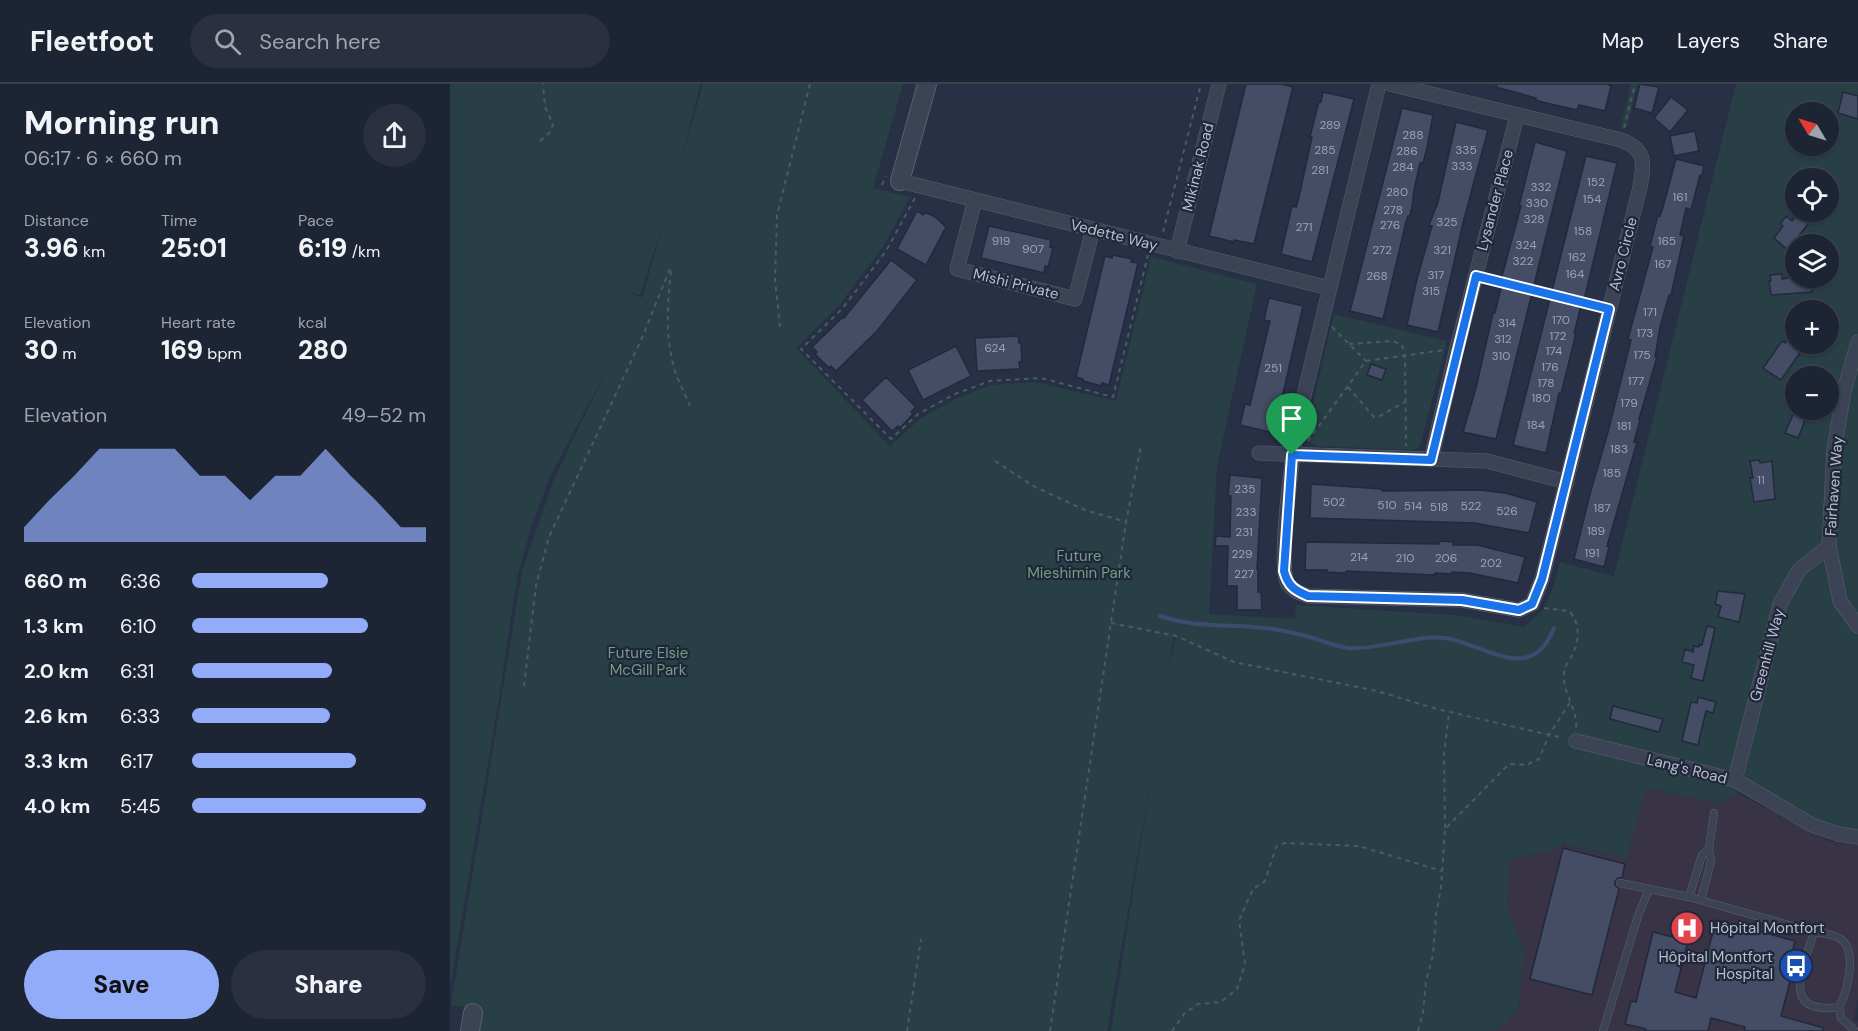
<!DOCTYPE html>
<html lang="en">
<head>
<meta charset="utf-8">
<style>
	body { margin:0; font-family:"DM Sans",sans-serif; background:#2a3040; color:#f1f3f6; height:100vh; display:flex; flex-direction:column; font-size:22px; white-space:nowrap }
	* { box-sizing:border-box; margin:0 }
	p { font-size:20px; color:#a0a4ac }
	.icon { flex:none; width:33px; height:33px; fill:none; stroke:currentColor; stroke-width:2; stroke-linecap:round; stroke-linejoin:round }
	.map { position:relative; flex:1; overflow:hidden }
	.panel { display:flex; flex-direction:column; background:#1d2434; width:450px }
	.panel>* { flex:none }
	.needle { width:39px; rotate:308deg }
	.tools { position:absolute; left:1335px; top:18px; display:grid; gap:12px }
	.tools a { display:grid; place-items:center; width:54px; height:54px; border-radius:50%; background:#1d2434; box-shadow:0 2px 4px #0004,0 0 0 2px #3b414f; font-size:30px }
	.pin { position:absolute; display:grid; place-items:center; width:51px; height:51px; color:#fff; margin:-62px -26px; border-radius:50% 50% 50% 0; rotate:-45deg; box-shadow:0 0 6px #0007 }
	.pin .icon { rotate:45deg }
	.round { display:grid; place-items:center; flex:none; width:63px; height:63px; border-radius:32px; background:#2a3040 }
	.head { display:flex; align-items:center; justify-content:space-between; height:102px; padding:0 24px }
	h1 { font-size:33px; font-weight:800; line-height:45px }
	.stats { display:grid; grid-template-columns:repeat(3,1fr); gap:9px; height:102px; padding:6px 24px }
	.stats div { display:grid; align-content:center }
	.stats b { font-size:26px; font-weight:800 }
	.stats small { font-size:16px; font-weight:400 }
	.stats p { font-size:16px }
	.chart { height:168px; padding:12px 24px }
	.chart p { display:flex; justify-content:space-between }
	.chart svg { width:100%; height:108px; margin-top:6px; fill:#92acfa; opacity:.7 }
	.action { display:flex; gap:12px; margin-top:auto; padding:12px 24px }
	.action a { flex:1; height:69px; border-radius:36px; background:#92acfa; color:#111; font-size:24px; font-weight:800; line-height:69px; text-align:center }
	.action a+a { background:#2a3040; color:#f1f3f6 }
	ul { padding:0 24px; list-style:none; font-size:20px }
	li { display:grid; grid-template-columns:96px 72px 1fr; align-items:center; height:45px }
	li i { height:15px; border-radius:8px; background:#92acfa }
	header { display:flex; align-items:center; gap:36px; box-sizing:border-box; height:84px; padding:0 30px; background:#1d2434; border-bottom:2px solid #3b414f }
	header strong { font-size:28px }
	nav { display:flex; gap:33px; margin-inline-start:auto; font-size:21px }
	.search { width:420px; height:54px; background:#2a3040; display:flex; align-items:center; gap:15px; box-sizing:border-box; padding:0 21px; border-radius:33px; color:#a0a4ac; font-size:22px }
	main { display:flex; flex:1; min-height:0 }
	.map>svg:first-child { display:block }
</style>
</head>
<body>
<header>
<strong>Fleetfoot</strong>
<div class="search"><svg class="icon" aria-label="search" viewBox="0 0 24 24"><circle cx="10" cy="10" r="6"/><path d="M15 15l6 6"/></svg>Search here</div>
<nav><a>Map</a><a>Layers</a><a>Share</a></nav>
</header>
<main>
<section class="panel">
<div class="head"><div><h1>Morning run</h1><p>06:17 · 6 × 660 m</p></div><a class="round"><svg class="icon" aria-label="share" viewBox="0 0 24 24"><path d="M12 15V3M7 8l5-5 5 5M5 13v7h14v-7"/></svg></a></div>
<div class="stats">
<div><p>Distance</p><b>3.96<small> km</small></b></div>
<div><p>Time</p><b>25:01</b></div>
<div><p>Pace</p><b>6:19<small> /km</small></b></div>
</div>
<div class="stats">
<div><p>Elevation</p><b>30<small> m</small></b></div>
<div><p>Heart rate</p><b>169<small> bpm</small></b></div>
<div><p>kcal</p><b>280</b></div>
</div>
<div class="chart"><p><span>Elevation</span>49–52 m</p>
<svg viewBox="0 0 160 44" preserveAspectRatio="none"><path d="M0 44V38L10 27L20 17L30 6L40 6L50 6L60 6L70 17L80 17L90 27L100 17L110 17L120 6L130 17L140 27L150 38L160 38V44z"/></svg>
</div>
<ul>
<li><b>660 m</b>6:36<i style="width:58%"></i></li>
<li><b>1.3 km</b>6:10<i style="width:75%"></i></li>
<li><b>2.0 km</b>6:31<i style="width:60%"></i></li>
<li><b>2.6 km</b>6:33<i style="width:59%"></i></li>
<li><b>3.3 km</b>6:17<i style="width:70%"></i></li>
<li><b>4.0 km</b>5:45<i style="width:100%"></i></li>
</ul>
<div class="action"><a>Save</a><a>Share</a></div>
</section>
<div class="map">
<svg width="1408" height="947" viewBox="0 0 1408 947">
	<rect width="100%" height="100%" fill="#273045"/>
	<path fill="#393445" d="M1195,704L1273,720L1287,709L1378,757L1408,761V914L1403,936L1408,938V947H1043L1055,940L1069,923L1074,869L1057,819L1060,775L1102,767L1114,760L1176,773Z"/>
	<path fill="#293f46" fill-rule="evenodd" d="M0,0H250L232,74L253,0H453L423,104L460,113L432,164L390,220L346,264L447,370L440,362L470,335L507,314L541,301L585,298L666,317L701,173L807,200L767,382L759,530L845,535L846,521L1005,531L1074,543L1093,526L1104,502L1110,478L1164,492L1286,0H1408V749L1364,738L1292,695L1287,709L1273,720L1196,704L1176,774L1114,760L1102,767L1060,775L1057,819L1074,869L1069,923L1055,940L1043,947H661L701,695L657,947H27L31,926L1,921L72,488L104,395L157,285L100,393L82,440L67,494L49,614L0,903ZM1346,28H1378V62H1346ZM1346,94H1378V128H1346ZM214,136L194,208L191,214L179,208L190,211ZM1346,160H1378V194H1346ZM1346,226H1378V260H1346ZM1346,292H1378V326H1346ZM724,550L726,553L719,582L701,693Z
		M1181,0H1188L1177,43L1171,42Z
		M1035,191L1146,220L1145,225L1034,196Z
		M884,230L997,257L970,362L963,366L868,362L858,357L856,349Z"/>
	<g fill="none" stroke-linecap="round" stroke-linejoin="round">
		<path stroke="#3d4b6e" stroke-width="4" d="M710,532C747,545 785,539 823,545C835,547 847,549 859,553C872,556 885,563 899,564C931,566 962,551 994,554C1018,556 1055,581 1078,573C1092,569 1099,556 1104,544"/>
	</g>
	<path fill="#444d65" stroke="#22293c" stroke-width="1.5" d="M796,0H831L843,3L804,160L784,156V158L759,152Z
		M1047,0H1157L1161,2L1155,27L1129,21L1127,26L1092,18L1086,16V14L1046,3Z
		M1190,0L1209,3L1202,29L1184,24Z
		M873,8L904,15L862,178L831,170L842,122L846,123L849,113L862,53H860L869,17L871,18Z
		M1393,8L1408,12V35L1388,29Z
		M1221,13L1238,26L1220,48L1204,34Z
		M952,24L983,31L977,64L973,79H970L964,106L962,123L960,132H958L956,138L933,235L900,227Z
		M1006,38L1038,46L1014,135L988,248L957,241L967,195L982,142L979,141L988,118Z
		M1245,47L1249,67L1224,72L1220,52Z
		M1085,58L1117,67L1046,355L1013,348L1026,304L1043,229H1045L1053,196H1051L1071,122H1069Z
		M1136,72L1167,79L1134,216H1132L1128,234L1124,249H1126L1113,302L1111,310L1109,309L1096,369L1063,361Z
		M1226,75L1254,82L1252,92L1250,91L1241,126L1236,124L1230,151L1234,152L1221,211H1219L1210,243L1205,273H1207L1189,335L1190,336L1184,358H1187L1157,462L1159,463L1154,483L1124,475L1140,410L1158,348L1181,256L1178,255L1203,163L1200,162L1208,131L1210,132L1213,123Z
		M467,127L473,131L475,128L485,133L496,143L476,181L447,165Z
		M1349,128H1367L1345,157L1346,158L1339,167L1324,154L1333,142L1330,140L1336,132L1342,137Z
		M539,142L601,156L600,163L603,164L598,183L595,182L594,189L531,174Z
		M663,171L682,175L681,178L688,179L659,301L652,299L651,302L633,297V295L626,293L655,172L662,174Z
		M441,176L467,196L427,247L386,287L381,282L379,284L365,270L367,268L362,263L393,233L394,234Z
		M1332,190V195L1343,193V197L1359,195L1362,208L1321,211L1319,197H1321L1320,191Z
		M819,214L853,222L824,349L790,341L795,320L800,321L820,237L814,236Z
		M1346,244V260H1356L1331,296L1313,284L1332,257L1335,259Z
		M568,252L569,259H571L572,278H569L570,285L527,287L525,254Z
		M506,262L521,292L473,316L458,286Z
		M921,280L936,285L932,296L917,291Z
		M436,293L466,323L461,328L463,330L450,344L448,342L442,347L412,316Z
		M1345,326H1356L1354,339L1348,354L1335,349Z
		M1309,376L1310,379L1322,377L1325,415L1304,418L1300,394H1303L1300,377Z
		M780,391L812,394L807,485H808V508H811L812,526H787V502H777L778,462H765L766,452L780,453L781,412H778Z
		M861,400L932,405V407L1029,406L1055,409L1087,418L1079,449L1025,439L860,434Z
		M990,457L1003,458V461H1027L1075,473L1068,499L1020,489L1002,488V490L985,489V491L896,487V489L877,488V486H855L856,458L989,460Z
		M1268,507L1295,510L1289,538L1268,533L1271,522L1265,520Z
		M1257,542L1265,544L1253,597L1241,594L1244,581L1232,578L1235,565L1243,568L1244,562L1249,563L1250,560L1252,561Z
		M1248,613L1266,618L1263,629L1256,627L1248,661L1232,657L1241,618L1247,619Z
		M1163,622L1213,635L1209,648L1160,635Z
		M1113,764L1175,780L1172,794H1168L1165,797V801L1169,805L1142,911L1080,895Z
		M1266,836L1345,857L1340,877L1345,878L1331,932L1374,944L1373,947H1294L1295,943L1261,934L1258,947H1195L1196,945L1175,940L1181,917L1186,918L1203,848L1238,857L1225,908L1246,914Z"/>
	<g fill="none" stroke-linecap="round" stroke-linejoin="round">
		<defs>
			<path id="service" d="M1170,799L1239,813L1364,848
				M1239,813L1252,771L1259,765
				M1251,816L1261,777L1259,765L1264,729
				M1364,848C1372,849 1384,850 1391,855C1408,868 1397,908 1389,923C1327,932 1355,879 1364,848Z
				M1389,923L1391,934L1405,947
				M1153,947L1188,832L1199,805"/>
			<path id="minor" d="M929,0L850,328C845,354 826,482 838,500C843,507 850,509 858,512L1012,516L1069,526L1082,520L1092,495L1190,103C1194,79 1197,66 1171,56L940,0
				M450,97L879,204
				M525,116L507,185L625,215L643,145
				M727,167L769,0
				M1408,258L1394,307L1384,366L1379,462L1390,517L1408,542
				M809,369L1037,377L1117,398
				M981,376L1006,268L1067,32
				M1126,657L1285,696L1362,741L1388,750L1408,753
				M1285,696L1330,520L1349,486L1379,462"/>
			<path id="tertiary" d="M450,97L477,0
				M20,947L23,929"/>
		</defs>
		<use href="#service" stroke="#5a6072" stroke-width="8"/>
		<use href="#minor" stroke="#5a6072" stroke-width="15"/>
		<use href="#tertiary" stroke="#5a6072" stroke-width="20"/>
		<path stroke="#485c62" stroke-width="2" stroke-dasharray="4.5 4.5" stroke-linecap="butt" d="M1174,44L1185,0
			M90,57L100,48L103,40L95,23L93,0
			M432,101L436,92
			M465,114L436,167L393,224L351,265L441,355L468,330L505,310L540,297L591,294L663,313L698,171
			M713,148L751,0
			M221,187C217,221 215,254 225,287C229,299 235,310 240,322
			M1037,194L1148,223
			M330,243L325,196L327,131L360,0
			M882,243L916,277
			M899,260L943,257L952,261L955,271L956,362
			M898,303L924,333H928L955,318
			M858,357L916,277L994,266
			M545,377L585,403L635,426L676,438
			M1094,524L1119,527C1129,537 1130,554 1124,567C1121,575 1115,580 1114,589C1112,609 1128,625 1126,644
			M661,539L726,552L784,578L927,607L987,625L1113,654
			M74,602L86,501L99,453L192,254L221,182
			M995,744L994,671L999,628
			M457,947L471,855
			M600,947L676,438L691,362
			M722,947L734,930L748,920L771,918L787,905L795,880L789,836L803,805L815,797L826,763L835,759L909,762L992,787
			M968,947L973,929L976,897L983,871L986,831L991,804L995,745L1059,680L1076,681L1089,675L1099,651L1121,617"/>
		<use href="#service" stroke="#3c4354" stroke-width="7"/>
		<use href="#minor" stroke="#3c4354" stroke-width="14"/>
		<use href="#tertiary" stroke="#3c4354" stroke-width="18"/>
	</g>
	<g fill="none" stroke-linecap="round" stroke-linejoin="round">
		<defs>
			<path id="route" d="M1026,192L1159,225L1092,495L1082,520L1069,526L1012,516L858,512C844,506 838,502 834,487L842,371L981,376Z"/>
		</defs>
		<use href="#route" stroke="#fff" stroke-width="12"/>
		<use href="#route" stroke="#1a73e8" stroke-width="8"/>
	</g>
	<defs>
		<symbol id="hospital-disc" viewBox="-11 -11 22 22"><circle r="9.5" fill="#e0444e" stroke="#20273a"/><path d="M-5-5h3v3.5h4V-5h3V5h-3V1.5h-4V5h-3Z" fill="#fff"/></symbol>
		<symbol id="bus-disc" viewBox="-11 -11 22 22"><circle r="9.5" fill="#1a4fb4" stroke="#20273a"/><path d="M-5-6H5V4H4V6H2V4H-2V6H-4V4H-5ZM-3.5-4V0h7V-4ZM-3.5 1.2v1.5H-2V1.2ZM2 1.2v1.5H3.5V1.2Z" fill="#fff"/></symbol>
	</defs>
	<g fill-rule="evenodd">
		<use href="#hospital-disc" x="1218" y="825" width="38" height="38"/>
		<use href="#bus-disc" x="1327" y="863" width="38" height="38"/>
	</g>
	<g text-anchor="middle" dominant-baseline="central" stroke-width="4.5" stroke-linejoin="round" paint-order="stroke">
		<g font-size="12" fill="#9ca2b4">
			<text x="880" y="41">289</text>
			<text x="963" y="51">288</text>
			<text x="875" y="66">285</text>
			<text x="1016" y="66">335</text>
			<text x="957" y="67">286</text>
			<text x="1012" y="82">333</text>
			<text x="953" y="83">284</text>
			<text x="870" y="86">281</text>
			<text x="1146" y="98">152</text>
			<text x="1091" y="103">332</text>
			<text x="947" y="108">280</text>
			<text x="1230" y="113">161</text>
			<text x="1142" y="115">154</text>
			<text x="1087" y="119">330</text>
			<text x="943" y="126">278</text>
			<text x="1084" y="135">328</text>
			<text x="997" y="138">325</text>
			<text x="940" y="141">276</text>
			<text x="854" y="143">271</text>
			<text x="1133" y="147">158</text>
			<text x="551" y="157">919</text>
			<text x="1217" y="157">165</text>
			<text x="1076" y="161">324</text>
			<text x="583" y="165">907</text>
			<text x="932" y="166">272</text>
			<text x="992" y="166">321</text>
			<text x="1127" y="173">162</text>
			<text x="1073" y="177">322</text>
			<text x="1213" y="180">167</text>
			<text x="1125" y="190">164</text>
			<text x="986" y="191">317</text>
			<text x="927" y="192">268</text>
			<text x="981" y="207">315</text>
			<text x="1200" y="228">171</text>
			<text x="1111" y="236">170</text>
			<text x="1057" y="239">314</text>
			<text x="1195" y="249">173</text>
			<text x="1108" y="252">172</text>
			<text x="1053" y="255">312</text>
			<text x="545" y="264">624</text>
			<text x="1104" y="267">174</text>
			<text x="1192" y="271">175</text>
			<text x="1051" y="272">310</text>
			<text x="1100" y="283">176</text>
			<text x="823" y="284">251</text>
			<text x="1186" y="297">177</text>
			<text x="1096" y="299">178</text>
			<text x="1091" y="314">180</text>
			<text x="1179" y="319">179</text>
			<text x="1086" y="341">184</text>
			<text x="1174" y="342">181</text>
			<text x="1169" y="365">183</text>
			<text x="1162" y="389">185</text>
			<text x="1311" y="396">11</text>
			<text x="795" y="405">235</text>
			<text x="884" y="418">502</text>
			<text x="937" y="421">510</text>
			<text x="963" y="422">514</text>
			<text x="1021" y="422">522</text>
			<text x="989" y="423">518</text>
			<text x="1152" y="424">187</text>
			<text x="1057" y="427">526</text>
			<text x="796" y="428">233</text>
			<text x="1146" y="447">189</text>
			<text x="794" y="448">231</text>
			<text x="1142" y="469">191</text>
			<text x="792" y="470">229</text>
			<text x="909" y="473">214</text>
			<text x="955" y="474">210</text>
			<text x="996" y="474">206</text>
			<text x="1041" y="479">202</text>
			<text x="794" y="490">227</text>
		</g>
		<g font-size="15" fill="#babfce" stroke="#20273a">
			<text transform="translate(748 83) rotate(-76)">Mikinak Road</text>
			<text transform="translate(1045 116) rotate(-75)">Lysander Place</text>
			<text transform="translate(664 151) rotate(14)">Vedette Way</text>
			<text transform="translate(1173 170) rotate(-76)">Avro Circle</text>
			<text transform="translate(566 200) rotate(14)">Mishi Private</text>
			<text transform="translate(1384 402) rotate(-86)">Fairhaven Way</text>
			<text transform="translate(1317 571) rotate(-75)">Greenhill Way</text>
			<text transform="translate(1237 685) rotate(14)">Lang's Road</text>
		</g>
		<g font-size="15" fill="#709f81" stroke="#20273a">
			<text x="629" y="472">Future<tspan x="629" dy="17">Mieshimin Park</tspan></text>
			<text x="198" y="569">Future Elsie<tspan x="198" dy="17">McGill Park</tspan></text>
		</g>
		<g font-size="15" fill="#babfce" stroke="#20273a" text-anchor="start">
			<text x="1260" y="844">Hôpital Montfort</text>
			<text x="1323" y="873" text-anchor="end">Hôpital Montfort<tspan x="1323" dy="17">Hospital</tspan></text>
		</g>
	</g>
</svg>
<div class="tools">
<a><svg class="needle" viewBox="-14 -14 28 28"><path d="M0-13l5 13h-10z" fill="#e53935"/><path d="M0 13l5-13h-10z" fill="#a0a4ac"/></svg></a>
<a><svg class="icon" aria-label="locate" viewBox="0 0 24 24"><circle cx="12" cy="12" r="6"/><path d="M12 2v4M12 18v4M2 12h4M18 12h4"/></svg></a>
<a><svg class="icon" aria-label="layers" viewBox="0 0 24 24"><path d="M12 4l9 5-9 5-9-5zM3 14l9 5 9-5"/></svg></a>
<a>+</a>
<a>−</a>
</div>
<div class="pin" style="left:842px;top:371px;background:#1e9e55"><svg class="icon" aria-label="arrive" viewBox="0 0 24 24"><path d="M6 21V4h12l-3 4 3 4H6"/></svg></div>
</div>
</main>
</body>
</html>
